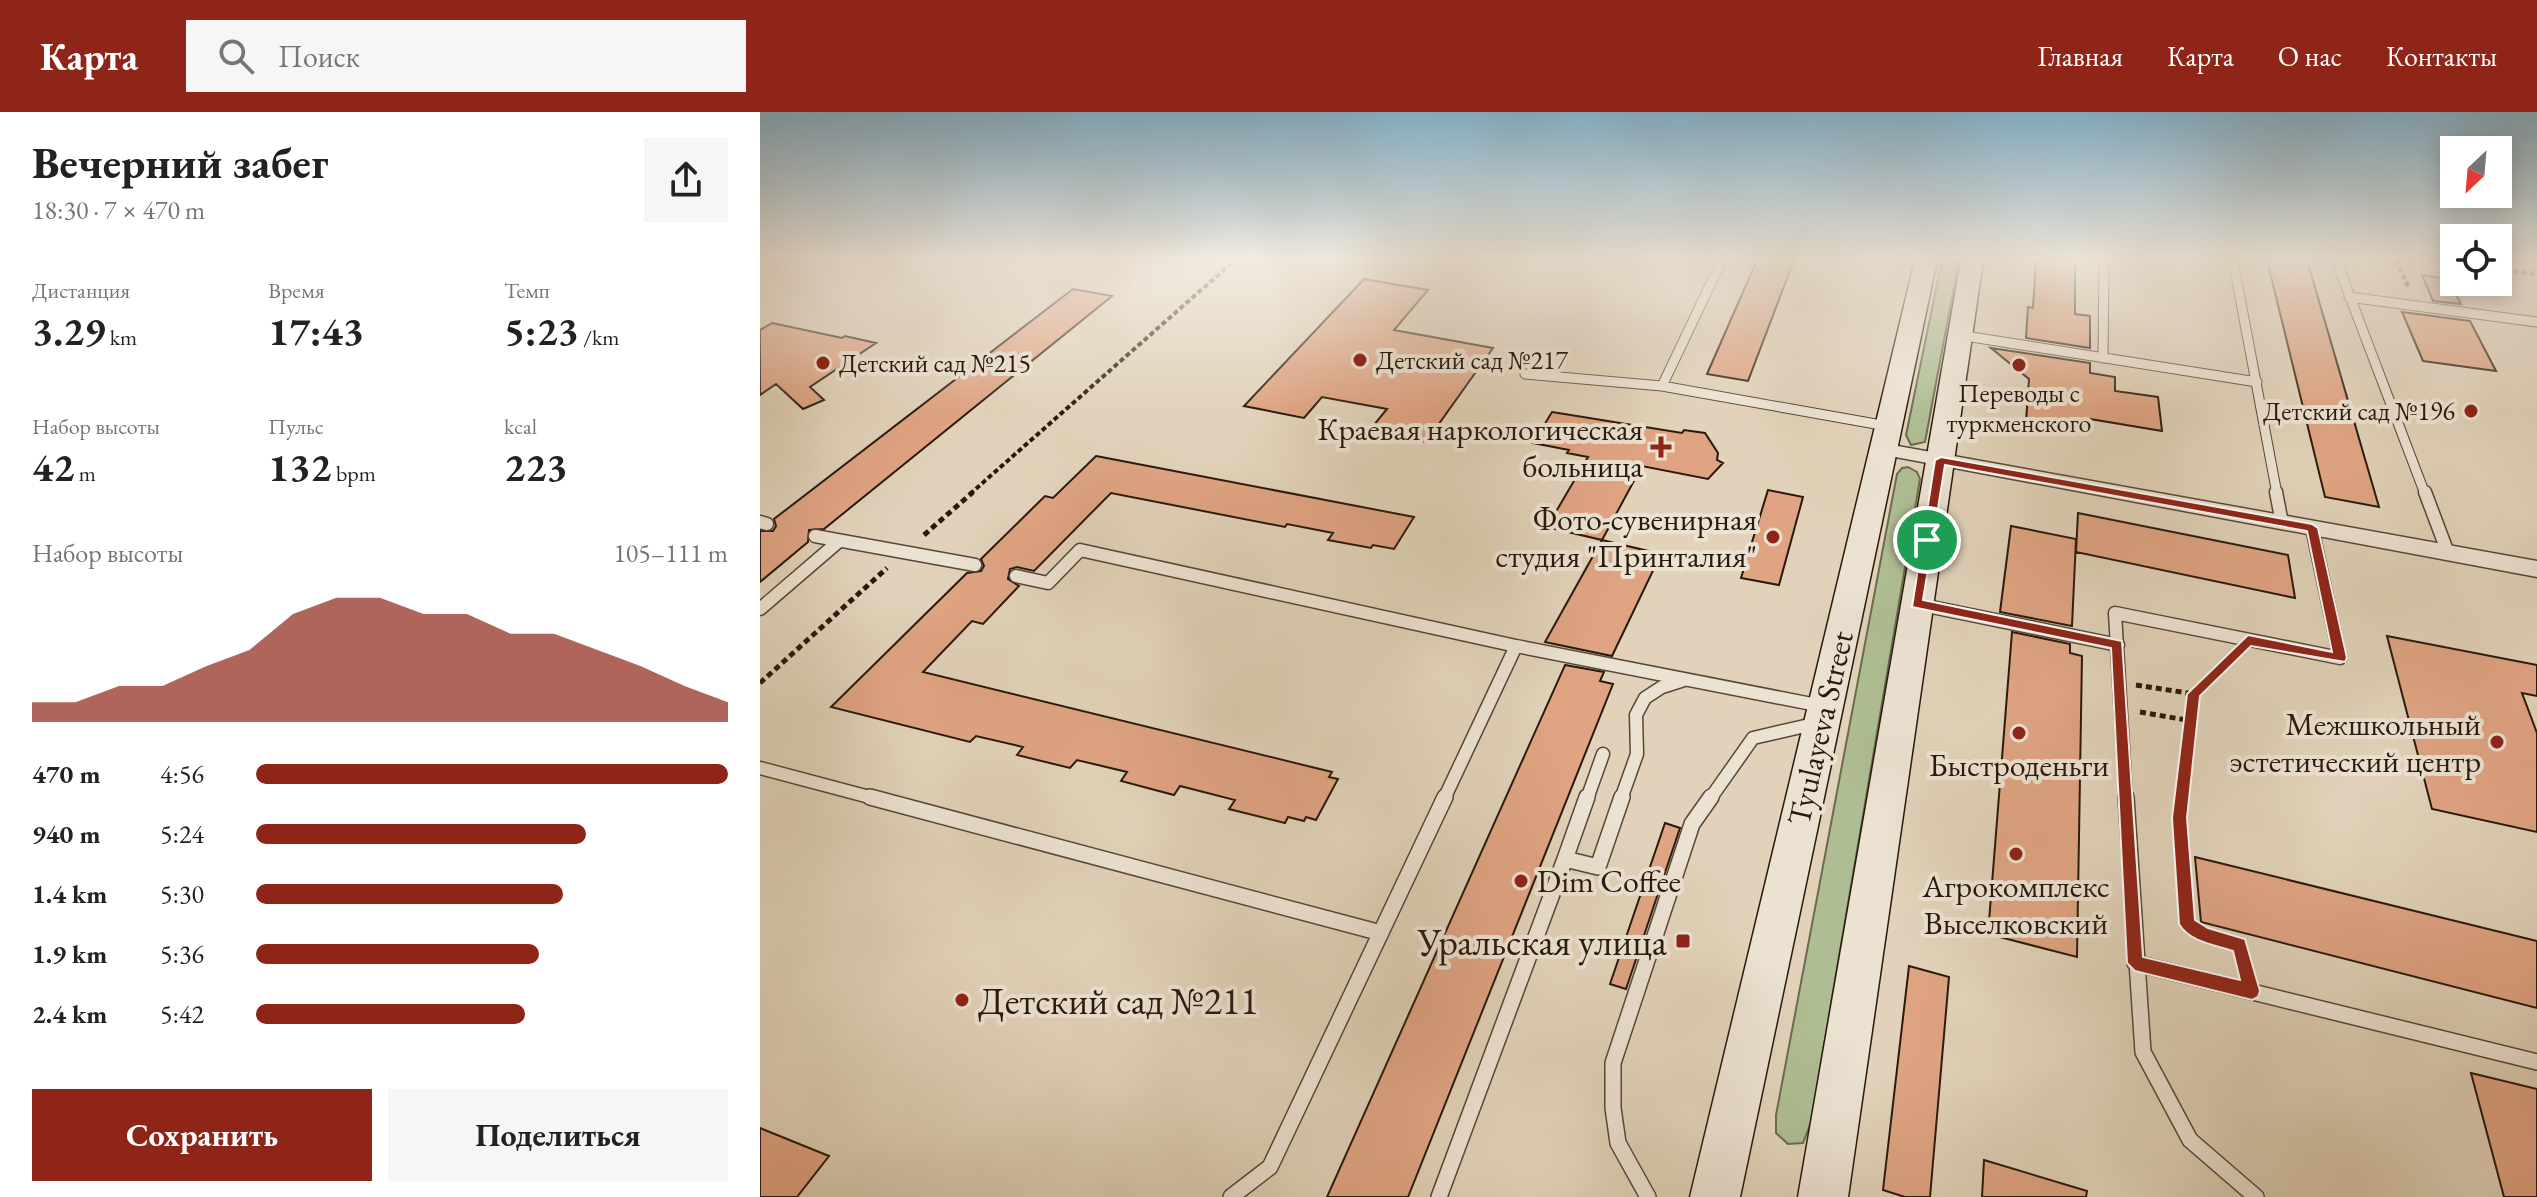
<!DOCTYPE html>
<html lang="ru">
<head>
<meta charset="utf-8">
<style>
	body { margin:0; font-family:"EB Garamond",serif; background:#f6f6f6; color:#222; height:100vh; display:flex; flex-direction:column; font-size:30px; white-space:nowrap }
	* { box-sizing:border-box; margin:0 }
	p { font-size:26px; color:#767676 }
	.icon { flex:none; width:44px; height:44px; fill:none; stroke:currentColor; stroke-width:2; stroke-linecap:round; stroke-linejoin:round }
	.map { position:relative; flex:1; overflow:hidden }
	.details { display:flex; flex-direction:column; background:#fff; width:760px }
	.details>* { flex:none }
	.needle { width:52px; rotate:206deg }
	.buttons { position:absolute; left:1680px; top:24px; display:grid; gap:16px }
	.buttons a { display:grid; place-items:center; width:72px; height:72px; border-radius:0px; background:#fff; box-shadow:0 4px 20px #0003; font-size:40px }
	.pin { position:absolute; display:grid; place-items:center; width:68px; height:68px; color:#fff; margin:-34px; border:4px solid #fff; border-radius:50%; box-shadow:0 2px 8px #0007 }
	.round { display:grid; place-items:center; flex:none; width:84px; height:84px; border-radius:0px; background:#f6f6f6 }
	.headline { display:flex; align-items:center; justify-content:space-between; height:136px; padding:0 32px }
	h1 { font-size:44px; font-weight:700; line-height:60px }
	.metrics { display:grid; grid-template-columns:repeat(3,1fr); gap:12px; height:136px; padding:8px 32px }
	.metrics div { display:grid; align-content:center }
	.metrics b { font-size:40px; font-weight:700 }
	.metrics small { font-size:22px; font-weight:400 }
	.metrics p { font-size:22px }
	.chart { height:224px; padding:16px 32px }
	.chart p { display:flex; justify-content:space-between }
	.chart svg { width:100%; height:144px; margin-top:8px; fill:#8f2418; opacity:.7 }
	.action { display:flex; gap:16px; margin-top:auto; padding:16px 32px }
	.action a { flex:1; height:92px; border-radius:0px; background:#8f2418; color:#fff; font-size:32px; font-weight:700; line-height:92px; text-align:center }
	.action a+a { background:#f6f6f6; color:#222 }
	ul { padding:0 32px; list-style:none; font-size:26px }
	li { display:grid; grid-template-columns:128px 96px 1fr; align-items:center; height:60px }
	li i { height:20px; border-radius:10px; background:#8f2418 }
	header { display:flex; align-items:center; gap:48px; box-sizing:border-box; height:112px; padding:0 40px; background:#8f2418; color:#fff }
	header strong { font-size:38px }
	nav { display:flex; gap:44px; margin-inline-start:auto; font-size:28px }
	.search { width:560px; height:72px; background:#f6f6f6; display:flex; align-items:center; gap:20px; box-sizing:border-box; padding:0 28px; border-radius:0px; color:#767676; font-size:30px }
	main { display:flex; flex:1; min-height:0 }
	.map>svg:first-child { display:block }
</style>
</head>
<body>
<header>
<strong>Карта</strong>
<div class="search"><svg class="icon" aria-label="search" viewBox="0 0 24 24"><circle cx="10" cy="10" r="6"/><path d="M15 15l6 6"/></svg>Поиск</div>
<nav><a>Главная</a><a>Карта</a><a>О нас</a><a>Контакты</a></nav>
</header>
<main>
<section class="details">
<div class="headline"><div><h1>Вечерний забег</h1><p>18:30 · 7 × 470 m</p></div><a class="round"><svg class="icon" aria-label="share" viewBox="0 0 24 24"><path d="M12 15V3M7 8l5-5 5 5M5 13v7h14v-7"/></svg></a></div>
<div class="metrics">
<div><p>Дистанция</p><b>3.29<small> km</small></b></div>
<div><p>Время</p><b>17:43</b></div>
<div><p>Темп</p><b>5:23<small> /km</small></b></div>
</div>
<div class="metrics">
<div><p>Набор высоты</p><b>42<small> m</small></b></div>
<div><p>Пульс</p><b>132<small> bpm</small></b></div>
<div><p>kcal</p><b>223</b></div>
</div>
<div class="chart"><p><span>Набор высоты</span>105–111 m</p>
<svg viewBox="0 0 160 44" preserveAspectRatio="none"><path d="M0 44V38L10 38L20 33L30 33L40 27L50 22L60 11L70 6L80 6L90 11L100 11L110 17L120 17L130 22L140 27L150 33L160 38V44z"/></svg>
</div>
<ul>
<li><b>470 m</b>4:56<i style="width:100%"></i></li>
<li><b>940 m</b>5:24<i style="width:70%"></i></li>
<li><b>1.4 km</b>5:30<i style="width:65%"></i></li>
<li><b>1.9 km</b>5:36<i style="width:60%"></i></li>
<li><b>2.4 km</b>5:42<i style="width:57%"></i></li>
</ul>
<div class="action"><a>Сохранить</a><a>Поделиться</a></div>
</section>
<div class="map">
<svg width="1777" height="1085" viewBox="0 0 1777 1085">
	<rect width="100%" height="100%" fill="#e1d2b9"/>
	<filter id="stains"><feTurbulence type="fractalNoise" baseFrequency=".0025" numOctaves="4"/><feColorMatrix values="0 0 0 0 .2 0 0 0 0 .09 0 0 0 0 .02 0 0 0 .5 -.17"/></filter>
	<radialGradient id="worn" r=".72"><stop offset=".6" stop-color="#630" stop-opacity="0"/><stop offset="1" stop-color="#630" stop-opacity=".3"/></radialGradient>
	<path fill="#aebd93" stroke="#6b6b50" stroke-width="2" d="M1182,148H1199L1165,330L1151,333L1146,323Z
		M1148,355L1157,360L1160,367L1051,1010L1043,1031L1028,1032L1016,1021V1003L1137,362L1142,356Z"/>
	<path fill="#e0a483" stroke="#28190d" stroke-width="2" d="M997,148H1034L988,269L947,262Z
		M1276,148H1315V202L1330,204V236L1266,226L1268,195L1273,196Z
		M1507,148H1547L1619,395L1565,385Z
		M1662,163L1688,167L1701,192L1673,189Z
		M604,167L668,178L634,218L733,236L666,330L609,319L627,297L562,285L544,306L484,294Z
		M313,177L352,184L64,417L49,418L48,430L0,470V419H13L16,414L14,407Z
		M1642,200L1710,209L1736,259L1663,249Z
		M12,211L82,226L85,224L116,231L50,275L64,288L43,297L16,272L0,283V218Z
		M1231,236L1330,251V261L1355,265V279L1398,285L1402,319L1330,307V321L1266,310L1269,267Z
		M792,300L922,321L924,318L945,321L958,341L957,348L963,351L948,367L882,354L842,428L787,415L828,345L807,341L809,338L773,331Z
		M336,344L654,405L634,437L613,433L611,436L568,428L573,421L527,412L525,415L351,381L274,459L257,455L250,457L248,467L259,474L223,512L212,509L163,560L572,660L569,665L578,667L556,708L546,705L544,709L528,705L525,711L469,697L475,688L420,674L414,683L361,669L367,660L317,648L310,656L257,643L263,635L216,624L210,630L71,595L207,461L221,459L224,454L221,447L285,384L293,386Z
		M1008,378L1043,385L1019,473L981,466Z
		M1318,401L1528,443L1535,486L1316,440Z
		M1251,414L1316,427L1312,514L1240,500Z
		M842,428L901,442L852,544L785,530Z
		M1252,520L1310,532V541L1322,544L1317,845L1228,822Z
		M1627,524L1777,553V584L1762,581L1777,621V720L1672,697Z
		M805,553L844,560L840,569L853,572L648,1085H567Z
		M905,711L920,716L866,877L850,872Z
		M1435,745L1777,829V896L1441,810Z
		M1149,854L1189,865L1170,1085H1145L1123,1078Z
		M1711,961L1777,977V1085H1744Z
		M0,1016L69,1044L37,1085H0Z
		M1224,1048L1327,1079L1326,1085H1222Z"/>
	<g fill="none" stroke-linecap="round" stroke-linejoin="round">
		<defs>
			<path id="lane-far2" d="M1473,148L1517,382
				M1576,148L1665,382
				M1589,185L1777,210
				M1199,223L1497,270
				M1343,246L1344,148
				M765,262L902,274L1127,314
				M902,274L962,148"/>
			<path id="lane-far1" d="M1516,380L1522,411
				M1665,380L1688,441
				M0,410L7,412
				M55,424L215,453
				M256,464L288,471L320,438L756,534L1062,594
				M1157,492L1358,533
				M0,497L78,430
				M0,656L117,687
				M684,687L756,534
				M827,687L843,642
				M861,687L877,642L876,603L885,586L902,575L924,568
				M950,687L993,626L1058,611
				M1366,687L1355,501L1580,546L1552,416"/>
			<path id="lane" d="M110,685L621,821
				M1366,685L1383,940L1430,1028L1496,1085
				M805,747L827,685
				M1375,851L1777,950
				M471,1085L510,1055L685,685
				M679,1085L805,747L838,755L862,685
				M888,1085L858,1031L853,996V951L932,712L951,685"/>
			<path id="street" d="M1121,331L1777,449V465L1114,341L1111,337L1114,333Z"/>
			<path id="secondary" d="M1155,148H1177L980,1085H930Z
				M1201,148H1223L1088,1085H1038Z"/>
		</defs>
		<use href="#lane-far2" stroke="#564738" stroke-width="11"/>
		<use href="#lane-far1" stroke="#564738" stroke-width="15"/>
		<use href="#lane" stroke="#564738" stroke-width="18"/>
		<use href="#street" stroke="#564738" stroke-width="3"/>
		<use href="#secondary" stroke="#28190d" stroke-width="3"/>
		<path stroke="#28190d" stroke-width="4" stroke-dasharray="5 3" stroke-linecap="butt" d="M1636,148L1649,176
			M1668,148L1694,151
			M1738,157L1777,162
			M210,382L475,148"/>
		<path stroke="#28190d" stroke-width="5" stroke-dasharray="6 4" stroke-linecap="butt" d="M164,423L213,380
			M0,571L127,456
			M1376,573L1434,582L1473,543
			M1380,600L1432,609L1434,582
			M1422,687L1432,609"/>
		<path stroke="#28190d" stroke-width="6" stroke-dasharray="8 5" stroke-linecap="butt" d="M1423,685L1420,706L1427,812L1444,823L1480,833L1486,858"/>
		<use href="#lane-far2" stroke="#ece2d2" stroke-width="9"/>
		<use href="#lane-far1" stroke="#ece2d2" stroke-width="12"/>
		<use href="#lane" stroke="#ece2d2" stroke-width="15"/>
		<use href="#street" fill="#ece2d2" fill-rule="evenodd"/>
		<use href="#secondary" fill="#ece2d2" fill-rule="evenodd"/>
	</g>
	<linearGradient id="sky" x2="0" y2="1"><stop stop-color="#86b6d1"/><stop offset="0.49" stop-color="#f2ebe0"/><stop offset="1" stop-color="#f2ebe0" stop-opacity="0"/></linearGradient>
	<rect width="1777" height="299" fill="url(#sky)"/>
	<path fill="#8f2418" stroke="#fff" stroke-width="2" fill-rule="evenodd" d="M1181,345L1552,412L1558,416L1587,546L1585,550L1491,534L1440,584L1427,706L1435,808L1448,816L1485,827L1500,879L1498,885L1492,888L1375,859L1367,851L1351,536L1152,495L1175,348ZM1185,353L1547,419L1572,540L1488,523L1427,582L1412,706L1419,812C1429,830 1455,833 1473,839L1480,868L1383,845L1362,529L1163,488Z"/>
	<g fill="#8f2418" stroke="#ece2d2" stroke-width="3">
		<circle cx="600" cy="248" r="8"/>
		<circle cx="63" cy="251" r="8"/>
		<circle cx="1259" cy="253" r="8"/>
		<circle cx="1711" cy="299" r="8"/>
		<path d="M897 323h8v8h8v8h-8v8h-8v-8h-8v-8h8z"/>
		<circle cx="1013" cy="425" r="8"/>
		<circle cx="1259" cy="621" r="8"/>
		<circle cx="1737" cy="630" r="8"/>
		<circle cx="1256" cy="742" r="8"/>
		<circle cx="761" cy="769" r="8"/>
		<rect x="915" y="821" width="16" height="16" rx="4"/>
		<circle cx="202" cy="888" r="8"/>
	</g>
	<g text-anchor="middle" dominant-baseline="central" stroke-width="8" stroke-linejoin="round" paint-order="stroke">
		<g font-size="26" fill="#28190d" stroke="#ece2d2" text-anchor="start">
			<text x="616" y="248">Детский сад №217</text>
			<text x="79" y="251">Детский сад №215</text>
			<text x="1259" y="281" text-anchor="middle">Переводы с<tspan x="1259" dy="30">туркменского</tspan></text>
			<text x="1695" y="299" text-anchor="end">Детский сад №196</text>
		</g>
		<g font-size="32" fill="#28190d" stroke="#ece2d2" text-anchor="end">
			<text x="883" y="317">Краевая наркологическая<tspan x="883" dy="37">больница</tspan></text>
			<text x="997" y="407">Фото-сувенирная<tspan x="997" dy="37">студия "Принталия"</tspan></text>
			<text x="1721" y="612">Межшкольный<tspan x="1721" dy="37">эстетический центр</tspan></text>
			<text x="1259" y="653" text-anchor="middle">Быстроденьги</text>
			<text x="777" y="769" text-anchor="start">Dim Coffee</text>
			<text x="1256" y="774" text-anchor="middle">Агрокомплекс<tspan x="1256" dy="37">Выселковский</tspan></text>
		</g>
		<g font-size="32" fill="#28190d" stroke="#ece2d2">
			<text transform="translate(1060 616) rotate(-77)">Tyulayeva Street</text>
		</g>
		<g font-size="38" fill="#28190d" stroke="#ece2d2" text-anchor="end">
			<text x="907" y="829">Уральская улица</text>
			<text x="218" y="888" text-anchor="start">Детский сад №211</text>
		</g>
	</g>
	<rect width="100%" height="100%" filter="url(#stains)"/>
	<rect width="100%" height="100%" fill="url(#worn)"/>
</svg>
<div class="buttons">
<a><svg class="needle" viewBox="-14 -14 28 28"><path d="M0-13l5 13h-10z" fill="#e53935"/><path d="M0 13l5-13h-10z" fill="#767676"/></svg></a>
<a><svg class="icon" aria-label="locate" viewBox="0 0 24 24"><circle cx="12" cy="12" r="6"/><path d="M12 2v4M12 18v4M2 12h4M18 12h4"/></svg></a>
</div>
<div class="pin" style="left:1167px;top:428px;background:#1e9e55"><svg class="icon" aria-label="arrive" viewBox="0 0 24 24"><path d="M6 21V4h12l-3 4 3 4H6"/></svg></div>
</div>
</main>
</body>
</html>
